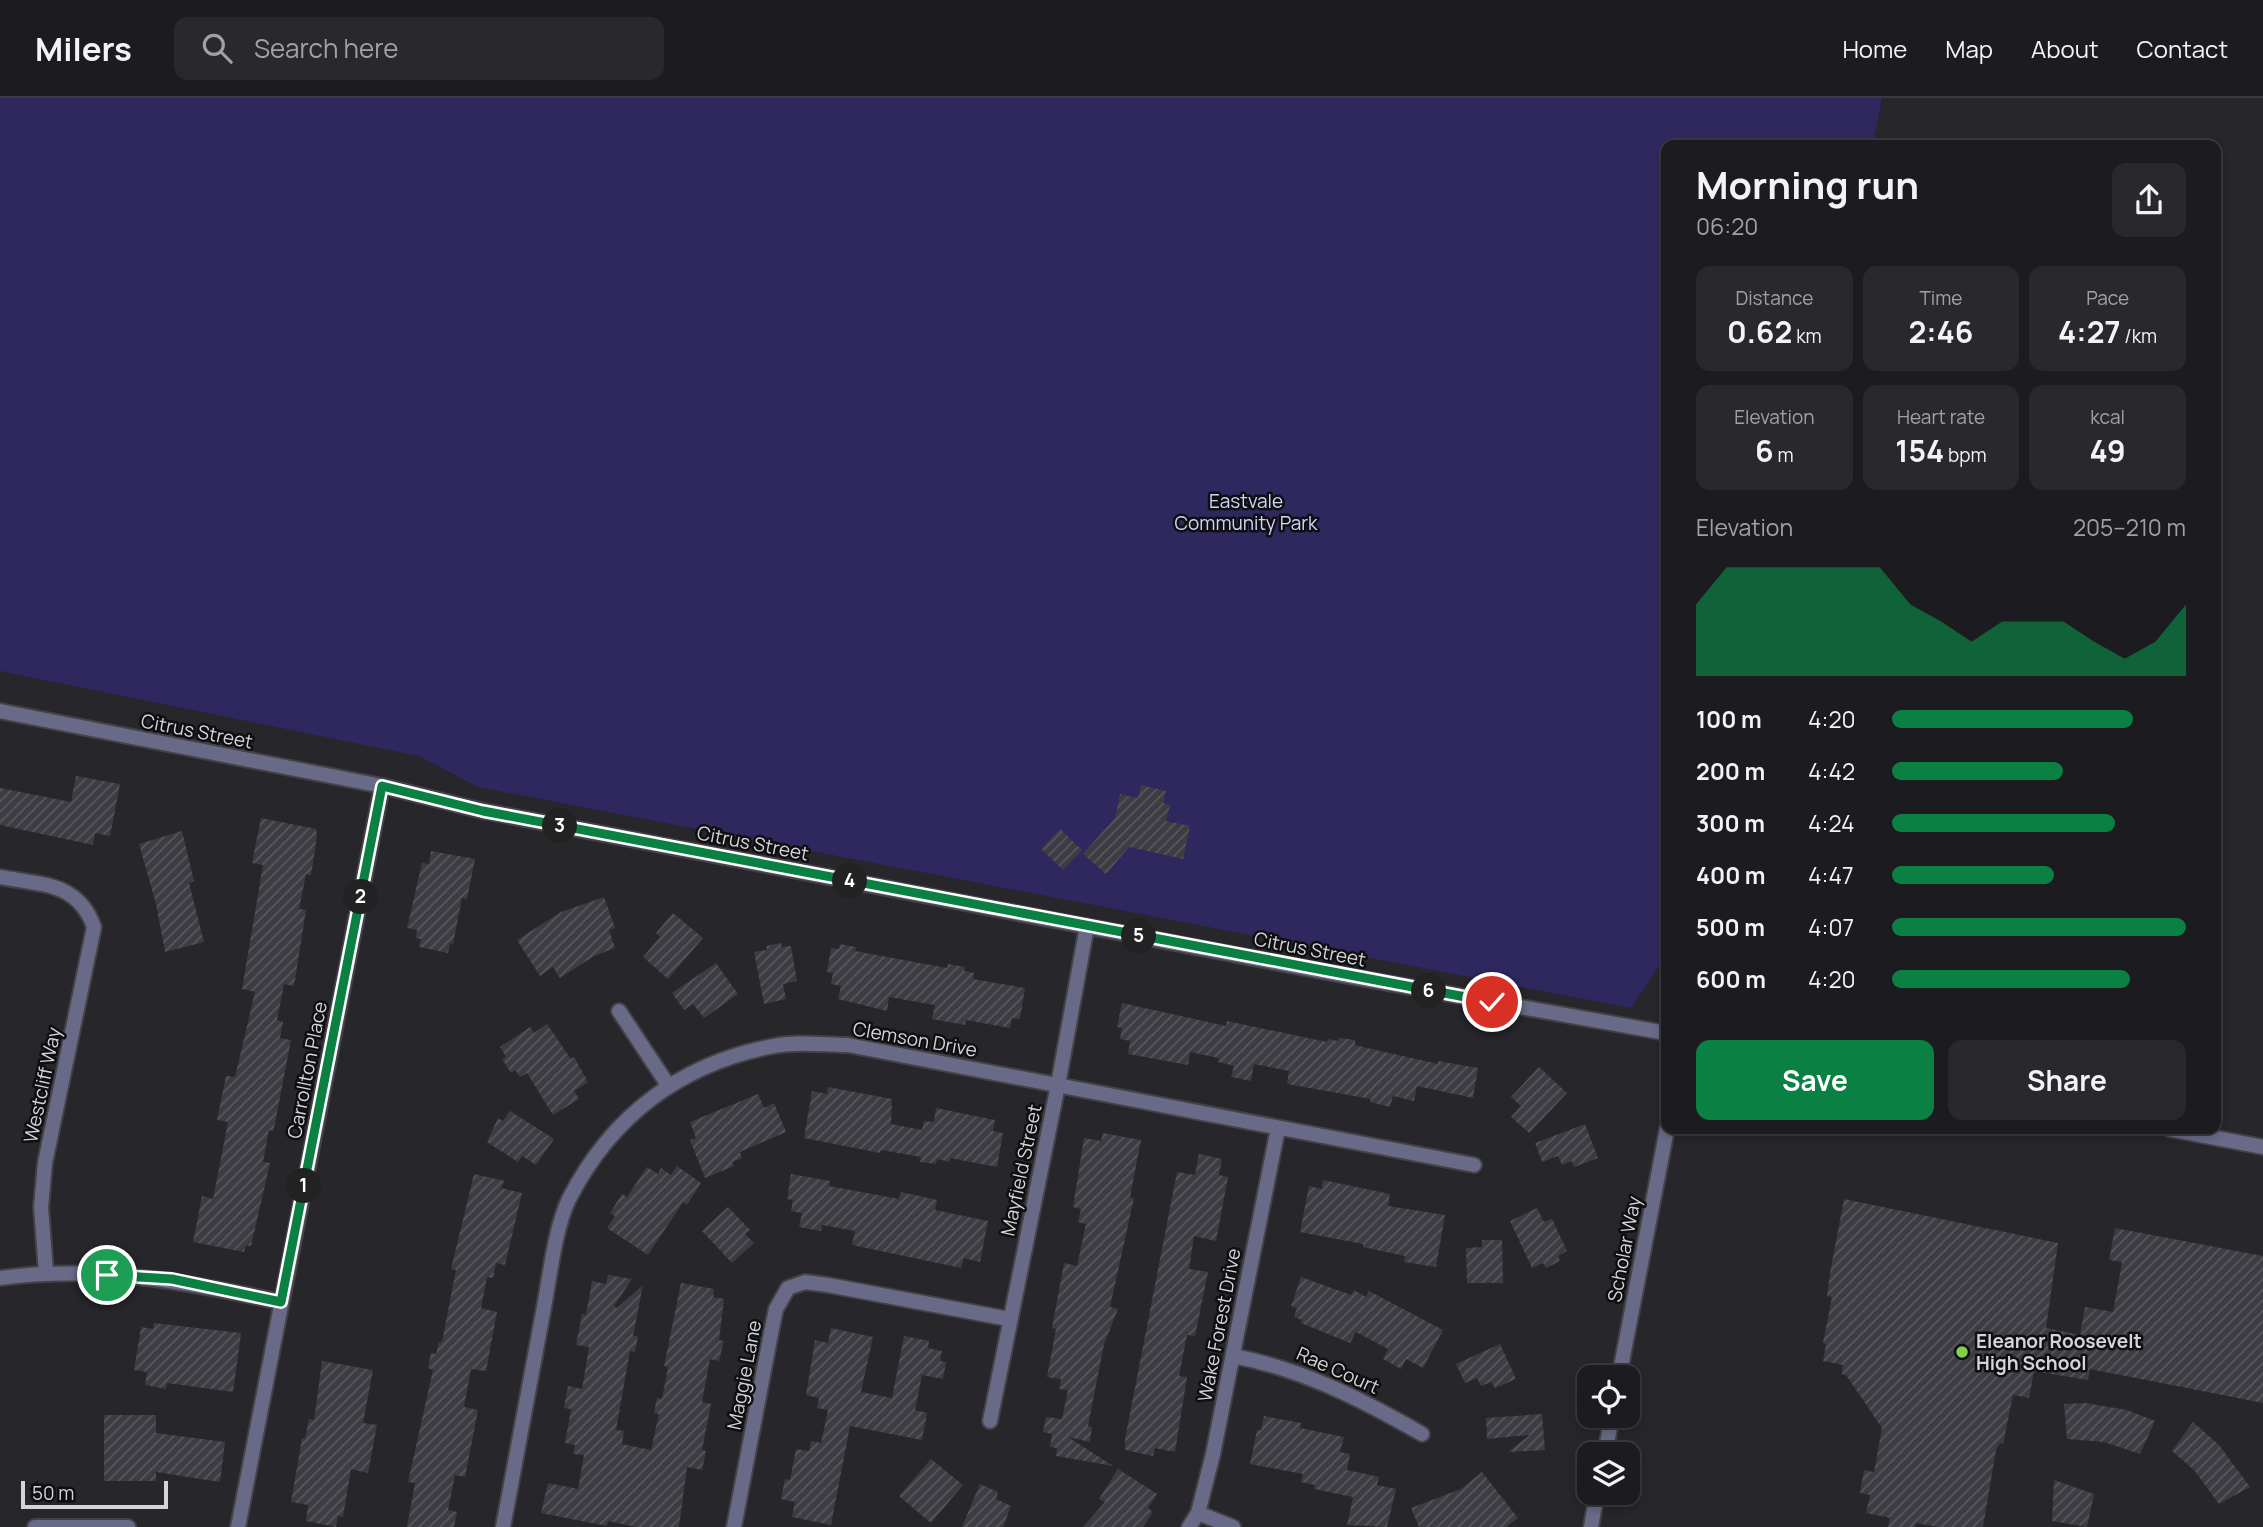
<!DOCTYPE html>
<html lang="en">
<head>
<meta charset="utf-8">
<style>
	body { margin:0; font-family:Manrope,sans-serif; background:#29292d; color:#f1f3f6; height:100vh; display:flex; flex-direction:column; font-size:26px; white-space:nowrap }
	* { box-sizing:border-box; margin:0 }
	p { font-size:23px; color:#a0a1a5 }
	.icon { flex:none; width:38px; height:38px; fill:none; stroke:currentColor; stroke-width:2; stroke-linecap:round; stroke-linejoin:round }
	.map { position:relative; flex:1; overflow:hidden }
	.details { position:absolute; left:1661px; top:42px; width:560px; height:994px; display:flex; flex-direction:column; background:#1c1c20; border-radius:14px; box-shadow:0 4px 10px #0003,0 0 0 2px #3a3a3e }
	.details>* { flex:none }
	.fabs { position:absolute; left:1577px; top:1267px; display:grid; gap:14px }
	.fabs a { display:grid; place-items:center; width:63px; height:63px; border-radius:14px; background:#1c1c20; box-shadow:0 4px 10px #0003,0 0 0 2px #3a3a3e; font-size:35px }
	.scale { position:absolute; left:21px; bottom:18px; width:147px; box-sizing:border-box; padding-left:7px; border:4px solid #d4d5d8; border-top:0; font-size:19px; line-height:24px; white-space:nowrap; color:#d4d5d8; -webkit-text-stroke:5px #0f0f12; paint-order:stroke }
	.pin { position:absolute; display:grid; place-items:center; width:60px; height:60px; color:#fff; margin:-30px; border:4px solid #fff; border-radius:50%; box-shadow:0 2px 7px #0007 }
	.km { position:absolute; width:35px; height:35px; margin:-18px; border-radius:50%; background:#222; color:#fff; font-size:19px; line-height:35px; text-align:center }
	.round { display:grid; place-items:center; flex:none; width:74px; height:74px; border-radius:14px; background:#29292d }
	.headline { display:flex; align-items:center; justify-content:space-between; height:119px; padding:0 35px }
	h1 { font-size:38px; font-weight:700; line-height:52px }
	.figures { display:grid; grid-template-columns:repeat(3,1fr); gap:10px; height:119px; padding:7px 35px }
	.figures div { display:grid; align-content:center; border-radius:14px; background:#29292d; text-align:center }
	.figures b { font-size:30px; font-weight:700 }
	.figures small { font-size:19px; font-weight:400 }
	.figures p { font-size:19px }
	.chart { height:196px; padding:14px 35px }
	.chart p { display:flex; justify-content:space-between }
	.chart svg { width:100%; height:126px; margin-top:7px; fill:#0b8043; opacity:.7 }
	.cta { display:flex; gap:14px; margin-top:auto; padding:14px 35px }
	.cta a { flex:1; height:80px; border-radius:14px; background:#0b8043; color:#fff; font-size:28px; font-weight:700; line-height:80px; text-align:center }
	.cta a+a { background:#29292d; color:#f1f3f6 }
	ul { padding:0 35px; list-style:none; font-size:23px }
	li { display:grid; grid-template-columns:112px 84px 1fr; align-items:center; height:52px }
	li i { height:18px; border-radius:9px; background:#0b8043 }
	header { display:flex; align-items:center; gap:42px; box-sizing:border-box; height:98px; padding:0 35px; background:#1c1c20; border-bottom:2px solid #3a3a3e }
	header strong { font-size:33px }
	nav { display:flex; gap:38px; margin-inline-start:auto; font-size:24px }
	.search { width:490px; height:63px; background:#29292d; display:flex; align-items:center; gap:18px; box-sizing:border-box; padding:0 24px; border-radius:14px; color:#a0a1a5; font-size:26px }
	.map>svg:first-child { display:block }
</style>
</head>
<body>
<header>
<strong>Milers</strong>
<div class="search"><svg class="icon" aria-label="search" viewBox="0 0 24 24"><circle cx="10" cy="10" r="6"/><path d="M15 15l6 6"/></svg>Search here</div>
<nav><a>Home</a><a>Map</a><a>About</a><a>Contact</a></nav>
</header>
<div class="map">
<svg width="2263" height="1429" viewBox="0 0 2263 1429">
	<defs>
		<pattern id="building-hatch" width="6" height="6" patternUnits="userSpaceOnUse" patternTransform="scale(1.75)"><rect width="6" height="6" fill="#3c3c42"/><path d="M-1 1l2-2M0 6l6-6M5 7l2-2" fill="none" stroke="#57575d"/></pattern>
	</defs>
	<rect width="100%" height="100%" fill="#26262b"/>
	<path fill="#2e285e" d="M0,0H1882L1873,47H1666V858L1631,910L478,689L419,658L0,573Z"/>
	<path fill="url(#building-hatch)" d="M76,678L120,686L110,738L95,735L93,747L0,727V690L71,704Z
		M1141,687L1166,693L1163,705L1170,707L1166,723L1190,728L1183,761L1129,749L1106,776L1083,756L1115,720L1120,696L1138,700Z
		M261,720L316,731L317,738L311,777L306,776L299,811L306,812L294,888L284,886L277,922L283,924L280,940L291,942L275,1025L273,1033L269,1032L263,1064L270,1065L251,1148L246,1147L244,1154L193,1144L202,1098L213,1101L228,1024L217,1022L226,978L235,979L255,894L242,891L263,767L252,765Z
		M1060,731L1082,752L1063,772L1041,751Z
		M182,733L194,783L189,785L204,844L165,854L156,806L139,746Z
		M431,753L475,761L467,801L462,800L453,846L450,845L448,855L419,849L421,841L416,840L417,832L407,830L422,765L429,766Z
		M604,799L615,830L609,832L615,850L594,858L560,880L553,869L540,878L517,842L561,814Z
		M673,815L703,840L668,881L643,859L660,839L656,835Z
		M781,845L782,849L791,848L797,883L783,886L786,901L764,906L754,854L767,852L766,848Z
		M840,846L856,849L855,853L947,870L948,866L965,869L964,873L974,875L973,881L1025,890L1020,921L1012,920L1010,930L966,922L965,927L932,921L935,907L889,899L887,913L838,901L841,888L831,886L833,875L827,874L831,850L839,851Z
		M716,865L738,896L704,920L693,906L684,912L672,895Z
		M1122,905L1226,928L1227,923L1327,944L1328,941L1338,943L1339,940L1355,942V947L1367,950L1438,966V963L1478,970L1473,1000L1417,988L1414,1003L1393,998L1390,1009L1370,1004L1371,1001L1287,986L1289,973L1254,966L1251,983L1231,979L1234,968L1218,964L1219,960L1190,954L1188,967L1128,956L1130,943L1120,941L1122,930L1117,929Z
		M547,926L571,961L574,959L588,984L574,993L579,1001L553,1017L527,975L520,979L515,972L511,975L502,961L506,959L500,949L530,929L534,935Z
		M1539,969L1567,995L1529,1035L1511,1019L1521,1008L1511,999Z
		M828,989L892,1001L891,1026L922,1032L924,1023L934,1024L936,1010L995,1022L993,1033L1003,1035L997,1069L950,1060V1064L937,1061L936,1066L920,1064L921,1059L881,1052L880,1055L804,1040L812,993L827,996Z
		M758,996L764,1010L774,1005L786,1034L740,1054L742,1060L732,1064L734,1068L705,1080L690,1042L696,1040L690,1024Z
		M510,1013L554,1041L536,1067L522,1058L518,1064L487,1044L498,1020L503,1023Z
		M1585,1026L1598,1060L1574,1069L1572,1063L1562,1067L1558,1058L1542,1064L1535,1045Z
		M1103,1035L1141,1042L1130,1099L1134,1100L1110,1209L1118,1211L1104,1246L1088,1328L1092,1329L1090,1344L1068,1339L1113,1368L1056,1358L1057,1350L1050,1349L1052,1336L1043,1334L1046,1319L1062,1321L1068,1292L1059,1291L1061,1281L1047,1279L1056,1231L1052,1230L1064,1165L1077,1168L1086,1126L1078,1124L1081,1111L1073,1109L1084,1040L1101,1043Z
		M1199,1056L1222,1061L1219,1077L1228,1079L1216,1143L1194,1138L1189,1171L1208,1174L1195,1238L1187,1237L1179,1278L1187,1279L1175,1354L1155,1350L1153,1358L1125,1352V1341L1177,1074L1195,1077Z
		M677,1068L701,1085L687,1107L683,1104L648,1157L607,1130L615,1118L610,1115L622,1096L627,1099L647,1069L658,1076L661,1070L671,1077Z
		M474,1076L505,1083L501,1090L522,1095L505,1167L496,1165L493,1180L487,1179L481,1210L497,1214L486,1273L471,1271L464,1309L478,1312L465,1379L455,1377L448,1412L457,1414L454,1429H407L415,1385L408,1384L433,1272L428,1270L431,1255L436,1256L439,1244H442L456,1172L451,1171Z
		M791,1076L830,1083L829,1088L899,1101L901,1094L937,1102L935,1112L988,1123L980,1164L964,1160L961,1170L852,1147L855,1133L822,1127L821,1133L799,1129L802,1115L791,1113L793,1102L787,1101Z
		M1323,1082L1390,1096L1388,1108L1445,1117L1436,1169L1404,1164L1405,1158L1363,1149V1146L1300,1134L1309,1088L1322,1091Z
		M1844,1101L2058,1145L2046,1230L2080,1237L2085,1209L2113,1214L2122,1164L2109,1162L2115,1130L2263,1158V1305L2090,1271L2088,1282L2034,1273L2029,1300L2013,1297L2003,1346L2000,1345L1996,1352L1983,1429H1938L1916,1425L1915,1429H1888L1890,1420L1866,1415L1870,1397L1860,1395L1864,1372L1874,1374L1882,1330L1846,1277L1842,1276L1843,1267L1823,1263L1826,1246L1823,1245L1832,1199L1827,1198L1830,1175Z
		M728,1109L750,1132L745,1136L754,1145L732,1165L702,1133Z
		M1537,1110L1544,1124L1552,1121L1567,1153L1558,1158L1560,1163L1546,1170L1543,1165L1532,1170L1510,1123Z
		M1482,1142H1502L1503,1185H1467L1466,1150L1482,1149Z
		M608,1177L632,1181L614,1208L617,1210L643,1187L633,1238H638L635,1254L630,1253L616,1332L624,1333L622,1346L651,1352L659,1316L654,1315L657,1300L662,1301L668,1269L664,1268L681,1185L714,1191L713,1199L724,1201L719,1242L724,1243L719,1263L710,1261L702,1304L711,1306L702,1352L706,1353L702,1372L687,1369L679,1429H636L608,1423L607,1428L541,1415L548,1385L578,1391L584,1357L573,1356L575,1347L565,1345L571,1311L564,1310L568,1288L582,1291L589,1249L576,1247L582,1216L586,1217L592,1183L606,1186Z
		M1301,1179L1351,1197L1354,1192L1366,1199L1369,1193L1443,1232L1423,1270L1406,1261L1401,1271L1383,1261L1388,1251L1356,1234L1350,1245L1301,1225L1302,1222L1294,1219L1297,1210L1291,1208Z
		M154,1225L241,1235L233,1294L167,1285L166,1291L145,1287L147,1274L134,1272L141,1229L153,1231Z
		M831,1230L873,1239L861,1294L892,1300L904,1238L929,1243L928,1250L942,1253L940,1263L946,1264L943,1281L922,1277L915,1312L927,1315L922,1342L850,1328L831,1427L792,1419L795,1404L781,1401L785,1381L790,1382L796,1351L809,1353L811,1343L821,1345L828,1312L817,1310L819,1300L806,1297L815,1242L828,1245Z
		M1500,1246L1516,1281L1495,1290L1491,1284L1481,1288L1477,1280L1465,1285L1456,1266Z
		M322,1263L373,1272L363,1325L377,1327L368,1375L351,1371L343,1419L338,1418L336,1429L306,1423L308,1407L291,1404L302,1340L305,1341L309,1321L314,1322Z
		M2086,1305L2127,1312L2155,1323L2140,1356L2104,1344L2067,1341L2064,1306Z
		M1542,1316L1545,1352L1508,1354L1530,1337L1487,1341L1486,1320Z
		M104,1317H156V1335L225,1344L220,1384L156,1374V1383H104Z
		M1264,1318L1301,1325L1300,1330L1344,1339L1340,1354L1350,1356L1347,1372L1379,1379L1377,1387L1396,1391L1387,1429L1347,1427L1353,1399L1314,1391L1315,1387L1301,1384L1303,1376L1250,1366L1257,1332H1261Z
		M2193,1324L2219,1347L2250,1389L2219,1406L2194,1372L2172,1353Z
		M931,1361L963,1387L931,1425L899,1398Z
		M1118,1371L1157,1396L1148,1410L1153,1414L1143,1429H1083L1105,1404L1099,1401Z
		M1482,1374L1518,1420L1506,1429H1419L1411,1410L1461,1391Z
		M2054,1382L2094,1396L2087,1429L2052,1423Z
		M980,1386L998,1394L996,1401L1011,1408L1003,1429H962Z"/>
	<g fill="none" stroke-linecap="round" stroke-linejoin="round">
		<defs>
			<path id="minor" d="M0,779C42,787 78,784 94,829L45,1065L41,1109L46,1174
				M619,913L668,987
				M0,1180C97,1167 187,1184 281,1204
				M1233,1258C1302,1271 1361,1301 1422,1336
				M990,1323L1058,987L1087,828
				M1198,1415L1233,1429
				M35,1429H128
				M238,1429L382,688
				M503,1429C517,1356 530,1283 544,1209C550,1177 555,1130 569,1101C612,1017 682,965 774,948C797,943 824,947 848,947L1474,1067
				M734,1429L771,1235L776,1211L788,1190L805,1184L828,1187L1009,1221
				M1189,1429L1198,1415L1213,1356L1278,1030"/>
			<path id="tertiary" d="M0,613L382,688L483,713L1326,874L1666,935
				M2169,1031L2263,1049
				M1619,1279L1667,1031
				M1605,1356L1612,1318
				M1591,1429L1597,1395"/>
		</defs>
		<use href="#minor" stroke="#424247" stroke-width="18"/>
		<use href="#tertiary" stroke="#424247" stroke-width="18"/>
		<use href="#minor" stroke="#696a87" stroke-width="14"/>
		<use href="#tertiary" stroke="#696a87" stroke-width="14"/>
	</g>
	<g fill="none" stroke-linecap="round" stroke-linejoin="round">
		<defs>
			<path id="route" d="M107,1177L172,1181L281,1204L382,688L483,713L1492,904"/>
		</defs>
		<use href="#route" stroke="#fff" stroke-width="14"/>
		<use href="#route" stroke="#0b8043" stroke-width="9"/>
	</g>
	<circle fill="#84cf4d" stroke="#0f0f12" stroke-width="2.5" cx="1962" cy="1254" r="7"/>
	<g text-anchor="middle" dominant-baseline="central" stroke-width="5" stroke-linejoin="round" paint-order="stroke">
		<g font-size="19" fill="#d2d3fa" stroke="#0f0f12">
			<text x="1246" y="403">Eastvale<tspan x="1246" dy="22">Community Park</tspan></text>
		</g>
		<g font-size="19" fill="#d4d5d8" stroke="#0f0f12">
			<text transform="translate(197 633) rotate(11)">Citrus Street</text>
			<text transform="translate(753 745) rotate(11)">Citrus Street</text>
			<text transform="translate(1310 851) rotate(11)">Citrus Street</text>
			<text transform="translate(915 941) rotate(10)">Clemson Drive</text>
			<text transform="translate(307 972) rotate(-79)">Carrollton Place</text>
			<text transform="translate(42 987) rotate(-78)">Westcliff Way</text>
			<text transform="translate(1021 1072) rotate(-78)">Mayfield Street</text>
			<text transform="translate(1624 1151) rotate(-79)">Scholar Way</text>
			<text transform="translate(1219 1227) rotate(-79)">Wake Forest Drive</text>
			<text transform="translate(1338 1272) rotate(24)">Rae Court</text>
			<text transform="translate(744 1277) rotate(-79)">Maggie Lane</text>
		</g>
		<g font-size="19" font-weight="bold" fill="#d4d5d8" stroke="#0f0f12" text-anchor="start">
			<text x="1976" y="1243">Eleanor Roosevelt<tspan x="1976" dy="22">High School</tspan></text>
		</g>
	</g>
</svg>
<div class="fabs">
<a><svg class="icon" aria-label="locate" viewBox="0 0 24 24"><circle cx="12" cy="12" r="6"/><path d="M12 2v4M12 18v4M2 12h4M18 12h4"/></svg></a>
<a><svg class="icon" aria-label="layers" viewBox="0 0 24 24"><path d="M12 4l9 5-9 5-9-5zM3 14l9 5 9-5"/></svg></a>
</div>
<div class="scale">50 m</div>
<div class="pin" style="left:107px;top:1177px;background:#1e9e55"><svg class="icon" aria-label="arrive" viewBox="0 0 24 24"><path d="M6 21V4h12l-3 4 3 4H6"/></svg></div>
<div class="pin" style="left:1492px;top:904px;background:#d93025"><svg class="icon" aria-label="check" viewBox="0 0 24 24"><path d="M5 12l5 5 9-10"/></svg></div>
<b class="km" style="left:304px;top:1088px">1</b>
<b class="km" style="left:361px;top:799px">2</b>
<b class="km" style="left:560px;top:728px">3</b>
<b class="km" style="left:850px;top:783px">4</b>
<b class="km" style="left:1139px;top:838px">5</b>
<b class="km" style="left:1429px;top:893px">6</b>
<section class="details">
<div class="headline"><div><h1>Morning run</h1><p>06:20</p></div><a class="round"><svg class="icon" aria-label="share" viewBox="0 0 24 24"><path d="M12 15V3M7 8l5-5 5 5M5 13v7h14v-7"/></svg></a></div>
<div class="figures">
<div><p>Distance</p><b>0.62<small> km</small></b></div>
<div><p>Time</p><b>2:46</b></div>
<div><p>Pace</p><b>4:27<small> /km</small></b></div>
</div>
<div class="figures">
<div><p>Elevation</p><b>6<small> m</small></b></div>
<div><p>Heart rate</p><b>154<small> bpm</small></b></div>
<div><p>kcal</p><b>49</b></div>
</div>
<div class="chart"><p><span>Elevation</span>205–210 m</p>
<svg viewBox="0 0 160 44" preserveAspectRatio="none"><path d="M0 44V19L10 6L20 6L30 6L40 6L50 6L60 6L70 19L80 25L90 32L100 25L110 25L120 25L130 32L140 38L150 32L160 19V44z"/></svg>
</div>
<ul>
<li><b>100 m</b>4:20<i style="width:82%"></i></li>
<li><b>200 m</b>4:42<i style="width:58%"></i></li>
<li><b>300 m</b>4:24<i style="width:76%"></i></li>
<li><b>400 m</b>4:47<i style="width:55%"></i></li>
<li><b>500 m</b>4:07<i style="width:100%"></i></li>
<li><b>600 m</b>4:20<i style="width:81%"></i></li>
</ul>
<div class="cta"><a>Save</a><a>Share</a></div>
</section>
</div>
</body>
</html>
